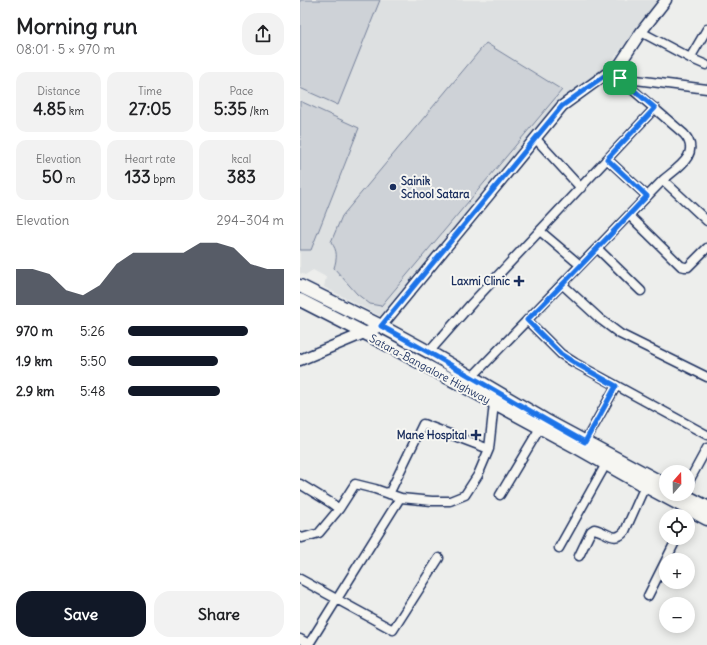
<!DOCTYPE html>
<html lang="en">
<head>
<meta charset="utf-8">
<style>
	body { margin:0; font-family:Delius,sans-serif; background:#f2f2f2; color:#202124; height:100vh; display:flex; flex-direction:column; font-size:15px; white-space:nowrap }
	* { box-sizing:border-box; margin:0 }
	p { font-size:13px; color:#757577 }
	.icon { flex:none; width:22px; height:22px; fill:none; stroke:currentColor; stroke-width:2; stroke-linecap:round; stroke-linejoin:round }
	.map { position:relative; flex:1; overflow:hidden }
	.panel { display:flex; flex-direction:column; background:#fff; width:300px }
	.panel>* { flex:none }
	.needle { width:26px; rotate:20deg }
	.buttons { position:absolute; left:359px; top:465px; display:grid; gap:8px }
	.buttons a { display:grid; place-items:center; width:36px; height:36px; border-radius:50%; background:#fff; box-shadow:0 2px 10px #0003; font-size:20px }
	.pin { position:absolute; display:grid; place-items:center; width:34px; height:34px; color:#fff; margin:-17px; border-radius:8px; box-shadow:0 2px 6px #0006 }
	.round { display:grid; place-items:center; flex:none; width:42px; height:42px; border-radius:16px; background:#f2f2f2 }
	.summary { display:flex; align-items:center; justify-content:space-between; height:68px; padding:0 16px }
	h1 { font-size:22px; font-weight:700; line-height:30px }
	.figures { display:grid; grid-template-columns:repeat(3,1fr); gap:6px; height:68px; padding:4px 16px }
	.figures div { display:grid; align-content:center; border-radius:10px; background:#f2f2f2; text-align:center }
	.figures b { font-size:17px; font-weight:700 }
	.figures small { font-size:11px; font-weight:400 }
	.figures p { font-size:11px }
	.chart { height:112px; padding:8px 16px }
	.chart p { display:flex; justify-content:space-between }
	.chart svg { width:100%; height:72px; margin-top:4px; fill:#111827; opacity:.7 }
	.cta { display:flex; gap:8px; margin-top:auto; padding:8px 16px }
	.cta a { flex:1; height:46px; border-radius:16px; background:#111827; color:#fff; font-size:16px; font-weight:700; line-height:46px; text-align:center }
	.cta a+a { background:#f2f2f2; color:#202124 }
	ul { padding:0 16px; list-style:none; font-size:13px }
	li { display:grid; grid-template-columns:64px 48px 1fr; align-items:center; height:30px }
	li i { height:10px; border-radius:5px; background:#111827 }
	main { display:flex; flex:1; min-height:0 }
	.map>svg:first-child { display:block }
</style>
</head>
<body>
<main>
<section class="panel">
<div class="summary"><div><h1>Morning run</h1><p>08:01 · 5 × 970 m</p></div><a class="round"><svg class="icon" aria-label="share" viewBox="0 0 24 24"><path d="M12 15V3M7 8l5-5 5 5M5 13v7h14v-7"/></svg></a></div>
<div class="figures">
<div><p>Distance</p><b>4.85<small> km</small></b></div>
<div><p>Time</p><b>27:05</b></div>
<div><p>Pace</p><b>5:35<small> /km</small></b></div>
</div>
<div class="figures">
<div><p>Elevation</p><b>50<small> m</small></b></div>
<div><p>Heart rate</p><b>133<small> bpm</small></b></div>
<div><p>kcal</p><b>383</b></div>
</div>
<div class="chart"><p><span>Elevation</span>294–304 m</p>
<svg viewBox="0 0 160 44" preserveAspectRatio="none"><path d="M0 44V22L10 22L20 25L30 35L40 38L50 32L60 19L70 12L80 12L90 12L100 12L110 6L120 6L130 9L140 19L150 22L160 22V44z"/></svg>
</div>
<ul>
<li><b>970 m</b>5:26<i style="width:77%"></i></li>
<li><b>1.9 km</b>5:50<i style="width:58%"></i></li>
<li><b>2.9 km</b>5:48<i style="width:59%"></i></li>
</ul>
<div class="cta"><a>Save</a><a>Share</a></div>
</section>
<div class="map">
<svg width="407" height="645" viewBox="0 0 407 645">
	<rect width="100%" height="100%" fill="#edeeec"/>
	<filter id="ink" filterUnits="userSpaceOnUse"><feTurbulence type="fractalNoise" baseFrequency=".025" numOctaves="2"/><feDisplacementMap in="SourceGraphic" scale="8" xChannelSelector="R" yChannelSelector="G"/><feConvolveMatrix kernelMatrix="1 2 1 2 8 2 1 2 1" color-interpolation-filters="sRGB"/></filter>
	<g filter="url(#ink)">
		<path fill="#dde0e1" d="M0,0H358L306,69L256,104L80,316L24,287L26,277L13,270L5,275L0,273Z"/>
		<path fill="#ced2d7" stroke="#74809a" d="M0,0H80L38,105L0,88Z
			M186,43L262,90L81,306L70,304L57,294L34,268C37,258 38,251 31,242L42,216Z
			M0,101L59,128L11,250H0Z"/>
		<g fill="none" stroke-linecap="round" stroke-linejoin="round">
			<defs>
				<path id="minor" d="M341,32L390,58L406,65
					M390,58L407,29
					M320,78L407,89
					M236,139L281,188
					M307,159L347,196
					M363,180L407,221
					M329,215L381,266L385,267H388L407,248
					M240,231L280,265
					M297,248L341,291
					M263,285L300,319L320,334L407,377
					M227,320L261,354L275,363L407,435
					M129,352L172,303L355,108
					M172,377L363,180C377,168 402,154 384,134L311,71
					M285,442L316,386
					M388,483L407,448
					M0,484L31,503L39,509
					M89,494L123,424L189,449
					M200,495L240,428
					M0,537L2,538L19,533L39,509L55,484L75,489L101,498L132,501H150L165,495L178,475L189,449L194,403
					M259,548L306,464
					M279,556L291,531L294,529C306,531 315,544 325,531L345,486
					M366,560L377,538
					M0,579L93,630L139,558
					M348,596L366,560
					M0,639L9,644L100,498"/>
				<path id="tertiary" d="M0,360L81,326L262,106L320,64L341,32L366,0"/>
				<path id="primary" d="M0,286L81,326L129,352L245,420L366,485
					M0,300L82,342L276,447L345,486L407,519
					M382,494L407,507"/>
			</defs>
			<use href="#minor" stroke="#1b2f5e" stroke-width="11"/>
			<use href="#tertiary" stroke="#1b2f5e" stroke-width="13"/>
			<use href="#primary" stroke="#1b2f5e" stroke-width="15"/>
			<use href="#minor" stroke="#f6f6f2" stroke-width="8"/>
			<use href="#tertiary" stroke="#f6f6f2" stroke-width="10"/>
			<use href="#primary" stroke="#f6f6f2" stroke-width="12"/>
		</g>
	</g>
	<g fill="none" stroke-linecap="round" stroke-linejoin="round" filter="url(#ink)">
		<defs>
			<path id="route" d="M311,71L355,108L307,159L347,196C307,238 268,280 227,320L261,354L275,363L316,386L285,442C216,404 150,363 81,326L262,106Z"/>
		</defs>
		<use href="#route" stroke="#fff" stroke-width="8"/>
		<use href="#route" stroke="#1a73e8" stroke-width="5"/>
	</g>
	<g fill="#1b2f5e" stroke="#f6f6f2" stroke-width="1.5">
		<circle cx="93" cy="187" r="4"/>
		<path d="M217 275h4v4h4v4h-4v4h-4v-4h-4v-4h4z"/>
		<path d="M174 429h4v4h4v4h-4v4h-4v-4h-4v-4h4z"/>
	</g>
	<g text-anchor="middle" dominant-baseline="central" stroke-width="4" stroke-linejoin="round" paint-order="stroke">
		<g font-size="11" font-weight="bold" fill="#1b2f5e" stroke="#f6f6f2" text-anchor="end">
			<text x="101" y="181" text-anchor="start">Sainik<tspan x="101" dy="13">School Satara</tspan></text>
			<text x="210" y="281">Laxmi Clinic</text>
			<text x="167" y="435">Mane Hospital</text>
		</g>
		<g font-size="11" fill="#1b2f5e" stroke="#f6f6f2">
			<text transform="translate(130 369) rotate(28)">Satara-Bangalore Highway</text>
		</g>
	</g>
</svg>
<div class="buttons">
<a><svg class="needle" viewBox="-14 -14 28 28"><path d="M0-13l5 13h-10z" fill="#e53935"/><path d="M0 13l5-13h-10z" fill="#757577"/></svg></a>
<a><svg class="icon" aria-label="locate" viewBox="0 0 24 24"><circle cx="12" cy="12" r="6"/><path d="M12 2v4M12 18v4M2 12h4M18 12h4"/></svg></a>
<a>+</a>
<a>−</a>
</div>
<div class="pin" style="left:320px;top:78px;background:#1e9e55"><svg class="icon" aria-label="arrive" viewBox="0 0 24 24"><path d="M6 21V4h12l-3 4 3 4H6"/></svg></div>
</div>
</main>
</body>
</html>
